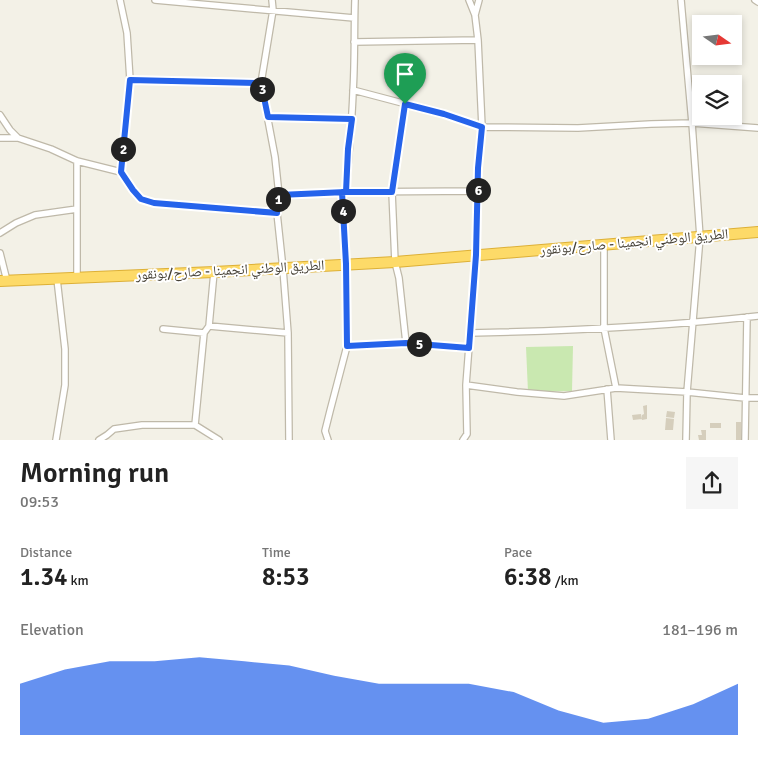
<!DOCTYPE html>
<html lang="en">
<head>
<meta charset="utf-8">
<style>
	body { margin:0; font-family:Signika,"Noto Naskh Arabic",sans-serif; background:#f6f6f6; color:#222; height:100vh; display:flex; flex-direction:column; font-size:19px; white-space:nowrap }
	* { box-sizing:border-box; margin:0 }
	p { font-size:16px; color:#767676 }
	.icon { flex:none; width:28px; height:28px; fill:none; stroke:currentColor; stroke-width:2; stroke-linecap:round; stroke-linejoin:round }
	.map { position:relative; height:440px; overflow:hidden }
	.side { display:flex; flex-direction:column; background:#fff; flex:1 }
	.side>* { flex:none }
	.needle { width:32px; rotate:104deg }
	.tools { position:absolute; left:692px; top:15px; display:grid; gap:10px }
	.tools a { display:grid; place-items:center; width:50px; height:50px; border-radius:0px; background:#fff; box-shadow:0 2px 8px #0003; font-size:25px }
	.pin { position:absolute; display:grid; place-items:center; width:42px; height:42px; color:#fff; margin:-51px -21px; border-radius:50% 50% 50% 0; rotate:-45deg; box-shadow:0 0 5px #0007 }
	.pin .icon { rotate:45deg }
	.km { position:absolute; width:25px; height:25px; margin:-12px; border-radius:50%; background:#222; color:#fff; font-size:14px; line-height:25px; text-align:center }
	.round { display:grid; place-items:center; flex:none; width:52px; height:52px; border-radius:0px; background:#f6f6f6 }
	.overview { display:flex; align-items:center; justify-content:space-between; height:85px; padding:0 20px }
	h1 { font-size:28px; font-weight:600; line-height:38px }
	.metrics { display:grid; grid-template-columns:repeat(3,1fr); gap:8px; height:85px; padding:5px 20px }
	.metrics div { display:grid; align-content:center }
	.metrics b { font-size:25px; font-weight:600 }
	.metrics small { font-size:14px; font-weight:400 }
	.metrics p { font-size:14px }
	.chart { height:140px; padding:10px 20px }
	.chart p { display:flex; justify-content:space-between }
	.chart svg { width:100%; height:90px; margin-top:5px; fill:#2563eb; opacity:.7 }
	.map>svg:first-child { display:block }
</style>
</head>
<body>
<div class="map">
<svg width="758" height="440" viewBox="0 0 758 440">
	<rect width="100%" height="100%" fill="#f3f1e7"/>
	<path fill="#c9e8b0" d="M573,346L572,391L528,392L526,347Z"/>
	<path fill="#d5cebc" d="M647,405V419L642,420V415L644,414L643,406Z
		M667,411L675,412L674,418L666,417Z
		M641,414L642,419L633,420L632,415Z
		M666,418L674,419L673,430H665Z
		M736,422H741V440H736Z
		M710,423H721V428H710Z
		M701,430H706V440H699L698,435H702Z"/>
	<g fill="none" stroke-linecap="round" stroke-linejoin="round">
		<defs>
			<path id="street" d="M120,0L127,33L130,80L121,172
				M155,0L354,18
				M272,0L273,10L261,83L275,157L279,195L277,213L283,269L288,333L289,440
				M681,0L692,123L700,237L687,392L686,440
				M755,0L758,2
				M475,15L479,0
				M354,42L478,40
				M130,80L261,83
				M353,90L444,114L482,127L578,128L651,124L692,123L758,128
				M405,103L392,192L395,262L399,278L406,343
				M0,115L10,130L18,138L51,149L77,161L121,172L133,190L141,199L154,203L277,213
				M268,117L352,119
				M0,138H18
				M77,161V278
				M346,192L478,191
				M279,195L342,192
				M0,233L16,223L35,215L77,209
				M604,245V328L616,388
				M0,253L7,281
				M209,326L214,272
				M163,329L204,333L209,326L288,333
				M470,333C566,331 662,327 758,316
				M347,346L406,343L469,348
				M466,385L517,392L564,396L616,388L687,392L745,398H758
				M607,389L611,440
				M195,425L204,333
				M56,440L65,385V349L57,279
				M99,440L107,435L114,429L142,425H195L219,440
				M328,440L325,431L330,411L347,346L346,265L342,192H346C348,159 352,125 353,92C355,62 354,31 355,0
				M463,440L467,434L466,385L476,255L478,168L482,127L478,40L475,15L469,0
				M745,440L747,317"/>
			<path id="highway" d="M0,281L214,272L395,262L758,232"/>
		</defs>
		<use href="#street" stroke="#bfb9a9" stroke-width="8"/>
		<use href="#highway" stroke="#ddb037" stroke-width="12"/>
		<use href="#street" stroke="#fff" stroke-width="5.5"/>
		<use href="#highway" stroke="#fdda68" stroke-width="10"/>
	</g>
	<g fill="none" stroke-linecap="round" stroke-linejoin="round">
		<defs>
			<path id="route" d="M405,104L392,192H346L279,195L277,213L154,203L141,199L133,190L121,172L130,80L261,83L268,117L352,119L348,149L346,192H342L346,264L347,346L406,343L469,348L476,255L478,168L482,127L444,114L405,104"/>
		</defs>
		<use href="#route" stroke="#fff" stroke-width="10"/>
		<use href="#route" stroke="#2563eb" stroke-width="6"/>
	</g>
	<g text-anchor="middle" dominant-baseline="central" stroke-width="4" stroke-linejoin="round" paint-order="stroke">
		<g font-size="14" fill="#464136" stroke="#fff">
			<text transform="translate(634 242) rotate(-5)">الطريق الوطني انجمينا - صارح/بونقور</text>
			<text transform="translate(230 270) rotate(-3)">الطريق الوطني انجمينا - صارح/بونقور</text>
		</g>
	</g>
</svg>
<div class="tools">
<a><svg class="needle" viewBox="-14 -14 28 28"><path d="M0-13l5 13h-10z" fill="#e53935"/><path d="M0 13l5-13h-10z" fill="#767676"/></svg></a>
<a><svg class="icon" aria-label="layers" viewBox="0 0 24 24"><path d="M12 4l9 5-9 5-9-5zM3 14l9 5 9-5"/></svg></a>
</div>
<div class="pin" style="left:405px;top:104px;background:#1e9e55"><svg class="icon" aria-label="arrive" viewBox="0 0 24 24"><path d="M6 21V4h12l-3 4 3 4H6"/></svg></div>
<b class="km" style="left:278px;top:199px">1</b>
<b class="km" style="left:123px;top:149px">2</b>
<b class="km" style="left:262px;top:89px">3</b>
<b class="km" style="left:343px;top:211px">4</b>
<b class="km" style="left:419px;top:344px">5</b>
<b class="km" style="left:478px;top:190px">6</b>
</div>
<section class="side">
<div class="overview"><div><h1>Morning run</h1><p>09:53</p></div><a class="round"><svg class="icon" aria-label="share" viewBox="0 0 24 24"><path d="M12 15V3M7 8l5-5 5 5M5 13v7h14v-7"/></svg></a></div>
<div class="metrics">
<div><p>Distance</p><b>1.34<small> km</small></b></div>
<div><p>Time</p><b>8:53</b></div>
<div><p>Pace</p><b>6:38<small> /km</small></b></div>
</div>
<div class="chart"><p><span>Elevation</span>181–196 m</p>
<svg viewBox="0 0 160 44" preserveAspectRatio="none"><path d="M0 44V19L10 12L20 8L30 8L40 6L50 8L60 10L70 15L80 19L90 19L100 19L110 23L120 32L130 38L140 36L150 29L160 19V44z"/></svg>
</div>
</section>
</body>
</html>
